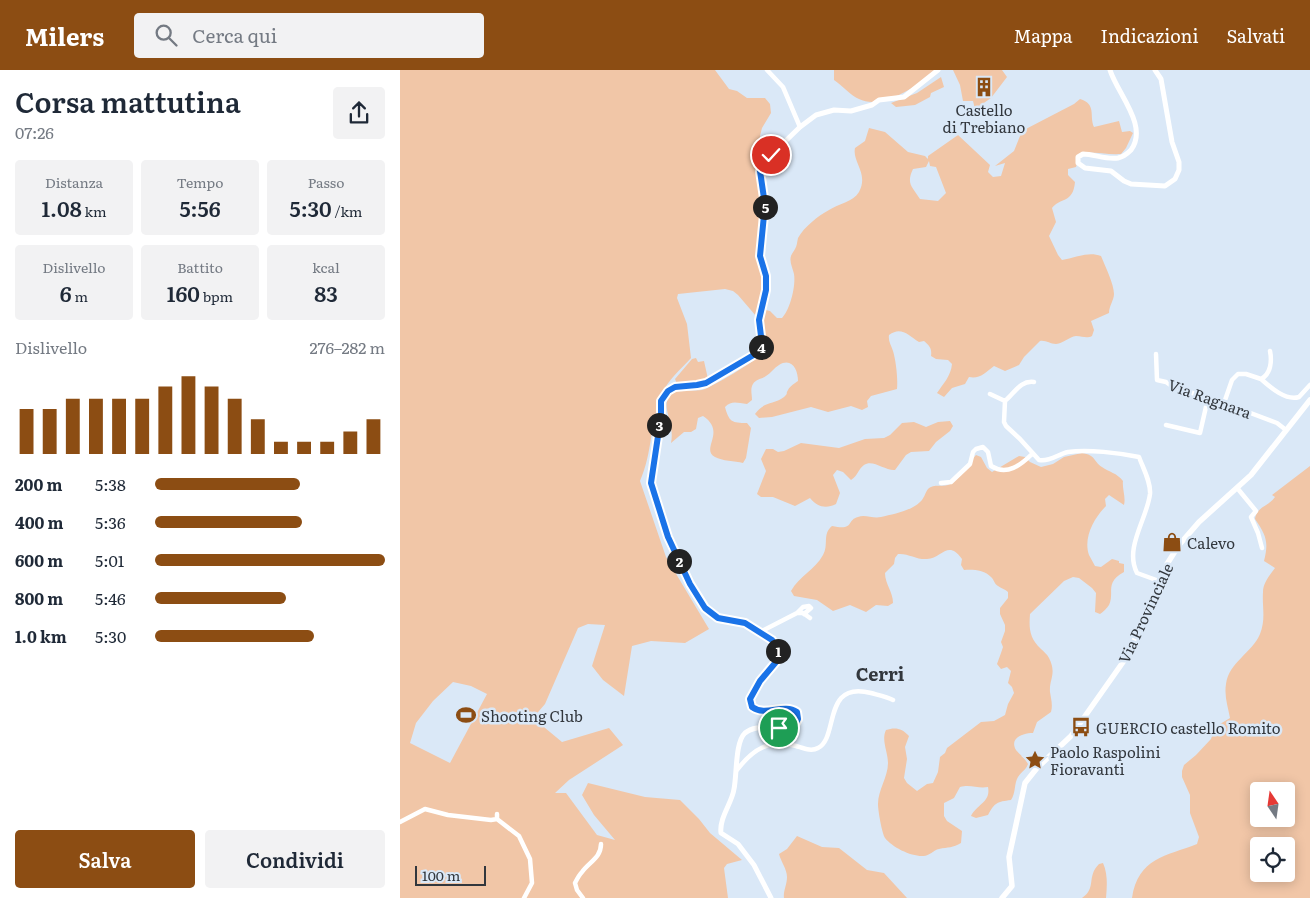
<!DOCTYPE html>
<html lang="it">
<head>
<meta charset="utf-8">
<style>
	body { margin:0; font-family:Literata,serif; background:#f2f2f3; color:#1f2937; height:100vh; display:flex; flex-direction:column; font-size:19px; white-space:nowrap }
	* { box-sizing:border-box; margin:0 }
	p { font-size:16px; color:#747a83 }
	.icon { flex:none; width:28px; height:28px; fill:none; stroke:currentColor; stroke-width:2; stroke-linecap:round; stroke-linejoin:round }
	.map { position:relative; flex:1; overflow:hidden }
	.side { display:flex; flex-direction:column; background:#fff; width:400px }
	.side>* { flex:none }
	.needle { width:32px; rotate:347deg }
	.tools { position:absolute; left:850px; top:712px; display:grid; gap:10px }
	.tools a { display:grid; place-items:center; width:45px; height:45px; border-radius:5px; background:#fff; box-shadow:0 2px 12px #0003; font-size:25px }
	.scale { position:absolute; left:15px; bottom:12px; width:71px; box-sizing:border-box; padding-left:5px; border:2px solid #32373d; border-top:0; font-size:14px; line-height:18px; white-space:nowrap; color:#32373d; -webkit-text-stroke:4px #dae8f7; paint-order:stroke }
	.pin { position:absolute; display:grid; place-items:center; width:42px; height:42px; color:#fff; margin:-21px; border:2px solid #fff; border-radius:50%; box-shadow:0 1px 5px #0007 }
	.km { position:absolute; width:25px; height:25px; margin:-12px; border-radius:50%; background:#222; color:#fff; font-size:14px; line-height:25px; text-align:center }
	.round { display:grid; place-items:center; flex:none; width:52px; height:52px; border-radius:5px; background:#f2f2f3 }
	.overview { display:flex; align-items:center; justify-content:space-between; height:85px; padding:0 15px }
	h1 { font-size:28px; font-weight:600; line-height:38px }
	.metrics { display:grid; grid-template-columns:repeat(3,1fr); gap:8px; height:85px; padding:5px 15px }
	.metrics div { display:grid; align-content:center; border-radius:5px; background:#f2f2f3; text-align:center }
	.metrics b { font-size:21px; font-weight:600 }
	.metrics small { font-size:14px; font-weight:400 }
	.metrics p { font-size:14px }
	.chart { height:140px; padding:10px 15px }
	.chart p { display:flex; justify-content:space-between }
	.chart svg { width:100%; height:90px; margin-top:5px; stroke:#8c4d13; stroke-width:6 }
	.cta { display:flex; gap:10px; margin-top:auto; padding:10px 15px }
	.cta a { flex:1; height:58px; border-radius:5px; background:#8c4d13; color:#fff; font-size:20px; font-weight:600; line-height:58px; text-align:center }
	.cta a+a { background:#f2f2f3; color:#1f2937 }
	ul { padding:0 15px; list-style:none; font-size:16px }
	li { display:grid; grid-template-columns:80px 60px 1fr; align-items:center; height:38px }
	li i { height:12px; border-radius:6px; background:#8c4d13 }
	header { display:flex; align-items:center; gap:30px; box-sizing:border-box; height:70px; padding:0 25px; background:#8c4d13; color:#fff }
	header strong { font-size:24px }
	nav { display:flex; gap:28px; margin-inline-start:auto; font-size:18px }
	.search { width:350px; height:45px; background:#f2f2f3; display:flex; align-items:center; gap:12px; box-sizing:border-box; padding:0 18px; border-radius:5px; color:#747a83; font-size:19px }
	main { display:flex; flex:1; min-height:0 }
	.map>svg:first-child { display:block }
</style>
</head>
<body>
<header>
<strong>Milers</strong>
<div class="search"><svg class="icon" aria-label="search" viewBox="0 0 24 24"><circle cx="10" cy="10" r="6"/><path d="M15 15l6 6"/></svg>Cerca qui</div>
<nav><a>Mappa</a><a>Indicazioni</a><a>Salvati</a></nav>
</header>
<main>
<section class="side">
<div class="overview"><div><h1>Corsa mattutina</h1><p>07:26</p></div><a class="round"><svg class="icon" aria-label="share" viewBox="0 0 24 24"><path d="M12 15V3M7 8l5-5 5 5M5 13v7h14v-7"/></svg></a></div>
<div class="metrics">
<div><p>Distanza</p><b>1.08<small> km</small></b></div>
<div><p>Tempo</p><b>5:56</b></div>
<div><p>Passo</p><b>5:30<small> /km</small></b></div>
</div>
<div class="metrics">
<div><p>Dislivello</p><b>6<small> m</small></b></div>
<div><p>Battito</p><b>160<small> bpm</small></b></div>
<div><p>kcal</p><b>83</b></div>
</div>
<div class="chart"><p><span>Dislivello</span>276–282 m</p>
<svg viewBox="0 0 160 44" preserveAspectRatio="none"><path d="M5 44V22M15 44V22M25 44V17M35 44V17M45 44V17M55 44V17M65 44V11M75 44V6M85 44V11M95 44V17M105 44V27M115 44V38M125 44V38M135 44V38M145 44V33M155 44V27"/></svg>
</div>
<ul>
<li><b>200 m</b>5:38<i style="width:63%"></i></li>
<li><b>400 m</b>5:36<i style="width:64%"></i></li>
<li><b>600 m</b>5:01<i style="width:100%"></i></li>
<li><b>800 m</b>5:46<i style="width:57%"></i></li>
<li><b>1.0 km</b>5:30<i style="width:69%"></i></li>
</ul>
<div class="cta"><a>Salva</a><a>Condividi</a></div>
</section>
<div class="map">
<svg width="910" height="828" viewBox="0 0 910 828">
	<rect width="100%" height="100%" fill="#dae8f7"/>
	<path fill="#f1c6a7" fill-rule="evenodd" d="M0,0H315L329,19L337,21L347,28H365L370,34L371,43L362,58L360,66L364,83L362,96L363,139L360,177L363,219L356,246L338,225L333,221L325,219L278,224L277,228L287,254L291,288C281,299 267,311 262,324C250,351 253,382 240,411L266,487L309,559L285,573L251,571L232,576L224,626L203,610L192,596L205,555L188,554L178,558L145,634L133,648L162,672L209,658L223,675L169,710L155,723H166L197,765L215,770L194,745L182,725L188,713L245,727L280,730L299,749L310,763L342,790L327,794L324,798L328,828H0ZM53,612L71,616L87,624L50,693L10,673L16,653L33,631Z
		M434,0H540C520,13 483,41 459,29C451,26 442,15 434,10Z
		M553,0H602L607,7L591,28L575,39L573,31H563L560,15Z
		M541,7L544,17L531,23L530,27L515,35L496,37L491,33L517,23Z
		M680,29C697,34 689,46 694,57L719,51L722,62L730,61L733,63L726,78L721,84C707,85 693,81 680,83L676,97L668,99V105L675,112C673,134 660,127 652,138L656,152L649,166L658,185L662,190C675,188 688,181 701,186C705,196 714,214 714,224C714,230 709,236 709,243L691,251L694,260L692,266C686,269 683,266 676,266C669,267 664,273 656,274C650,274 646,270 640,271L624,287L619,295L605,301L594,296C585,303 580,309 569,307L565,314L552,318L544,327L537,323C543,314 551,306 552,294L548,290L536,289L531,286C532,279 530,276 524,271L519,272C508,265 501,256 489,265C488,271 491,275 493,281C496,291 498,309 497,319L471,326L467,331L468,337L462,340L451,336L428,342L411,337L372,347L359,348L355,344C364,331 373,335 384,327C389,322 385,325 388,320C390,316 395,313 398,311C398,300 392,287 379,295C374,298 371,303 366,306C362,309 356,309 353,314C350,319 352,324 352,330L347,334C337,333 332,330 325,337C329,352 332,353 347,353L351,358L346,388L343,393C335,391 322,391 315,387C300,379 327,362 303,346L298,348L296,359L291,362H284L271,373C272,368 272,363 271,358C270,349 265,339 267,331C271,315 290,322 302,320C312,317 354,292 362,284C372,269 356,252 366,240L370,241L377,248H382C390,240 396,216 394,204C393,199 389,192 391,186C392,183 394,181 395,179C397,176 397,172 398,168C404,157 418,146 429,140C438,134 453,132 459,122C469,103 452,92 455,78L465,71L469,58L485,62L508,82L525,86L528,89V86L558,65L590,95L588,102L593,107L601,106L605,93L595,96L614,81L622,61L674,34ZM529,91L530,96L536,97L546,123L538,131L520,129C512,116 506,114 513,99L526,97Z
		M296,288L298,292L304,291L308,309C298,315 287,313 277,314L275,309L292,289Z
		M550,351L553,356L550,361L536,372L529,381L511,382L506,385L495,400C485,401 473,389 464,395C458,399 458,406 451,410L443,402L437,400L433,405L440,423L436,434C426,439 417,437 410,428L395,436L373,427H361L357,424L366,401L361,389L366,379H373L378,382L384,381L401,373L439,378L465,369L484,368L490,365L502,353L514,352L526,357L538,352Z
		M682,383C696,385 693,391 702,397C709,402 717,403 723,411C722,419 726,427 724,435L709,425L705,429L706,436C694,448 683,468 689,485C691,489 693,492 695,496L701,497L712,489L719,491V493L724,494V502C704,513 715,523 709,535C707,538 703,542 700,544L695,542L696,523L692,518L679,508L673,507L664,511L630,544C629,558 629,568 641,579C644,582 647,584 649,588C657,604 649,609 650,622C651,629 653,635 651,642L637,652L633,663C623,663 609,668 616,680C620,685 625,688 628,694C626,700 622,701 618,707C614,713 616,723 611,730C597,732 595,732 588,745L576,748L571,746C577,734 591,732 588,717C578,719 571,714 560,717L554,728L544,733V746L547,751L562,761L561,773C553,778 548,777 539,779C533,780 529,787 522,786C510,786 492,777 485,768C482,763 478,741 478,734C478,720 488,707 488,693C488,682 481,670 486,660C495,657 502,658 509,666L505,677L507,689L504,708L507,713L517,721L527,714L533,713L538,702L540,687L545,683L547,678L581,652L594,651L605,645L608,634L614,623L612,617L608,613L611,601L607,597L601,599L597,594L601,583L603,577L601,572L605,561V555L600,544V538L608,528V522C605,519 602,519 598,516C594,514 594,509 591,507C585,500 572,499 564,500L561,495L562,489C548,469 542,488 527,489C517,490 508,483 498,484L495,488L494,494L485,503C485,514 493,522 493,533L488,536L476,535L466,542L450,535L433,541L417,530L394,526L391,521C399,506 415,500 423,485C429,475 422,464 432,456C455,461 446,450 458,447C465,444 473,449 481,447C493,444 511,441 520,432C524,429 525,423 528,419C534,413 543,418 550,414C560,408 568,394 576,385L581,387L587,398L592,402L619,386L625,387L630,392L641,397L653,394L664,387Z
		M910,396V828H732C738,788 766,786 797,774L799,767L790,743V725L782,707V701L784,695L796,685L811,669L815,657L830,648C828,637 824,626 826,614C829,592 852,583 860,564C866,549 862,537 863,522C863,513 870,505 875,498L864,491C869,472 866,465 855,449C857,436 868,437 875,427L872,425ZM859,721H886V749H859ZM859,776H886V804H859Z
		M397,766L422,777L439,778L467,800L484,803L507,828H384C383,821 387,815 387,807C387,799 381,792 379,784L387,779Z
		M703,793C708,804 707,817 706,828H682C697,818 686,807 699,794Z"/>
	<g fill="none" stroke-linecap="round" stroke-linejoin="round">
		<path stroke="#fff" stroke-width="4.5" d="M367,0L383,17L400,57
			M756,284L757,310L766,312L773,317L824,333L877,353L886,360
			M861,309C871,318 886,331 899,327L910,315
			M590,324L605,331L604,352L606,356L620,369L639,390C650,392 658,384 668,382C688,379 719,383 739,387C743,398 751,412 750,424C747,449 724,478 737,503L759,511
			M605,331C614,324 620,310 634,312
			M824,333L832,310L838,304H846L861,309C871,304 872,291 870,281
			M766,355L800,363L808,328
			M541,413L551,412L570,394L573,382L576,379L583,377L588,382L591,396C607,406 621,395 632,384
			M838,419L856,441L851,447L858,463L862,478
			M397,543L403,537L409,536L411,538L404,544
			M360,562L397,543H403L410,548
			M337,700C353,679 369,669 396,676C403,678 411,682 418,678C439,668 422,610 471,623C478,625 487,627 493,630
			M97,749L119,766L130,789L132,813L124,828
			M0,752L25,739L48,745L91,750L97,749V744
			M183,828L177,820L175,813C177,809 179,805 182,802C189,792 201,788 201,774"/>
		<path stroke="#fff" stroke-width="5" d="M710,0C717,23 749,56 731,80C727,84 723,87 718,88C706,90 694,84 683,84L678,87V93L685,98L711,101L724,111L731,114L765,116L775,109L779,100V92L772,72L761,9L755,0
			M371,828L354,795L338,774L321,763C319,748 332,733 334,719C337,705 335,672 345,663C359,651 384,664 397,651L398,644L391,638L361,641L353,637L349,629L351,625L376,592L377,577L372,570L345,553L318,548L305,538L290,514L268,467L251,411L261,346V331L268,321L279,316L297,315L306,313L357,283L362,274L359,250L366,220L365,206L360,186L365,135L360,101L365,91L400,57L416,45L434,40L451,41L472,35L479,30L504,27L538,0"/>
		<path stroke="#fff" stroke-width="5.5" d="M602,828L612,816L609,787L625,713L637,698L671,666L728,585L767,494L779,475L799,452L851,405L910,330"/>
	</g>
	<g fill="none" stroke-linecap="round" stroke-linejoin="round">
		<defs>
			<path id="route" d="M371,85L365,91L360,101L365,135L360,186L366,206V220L359,250L362,274L357,283L306,313L297,315L275,317L268,321L261,331V346L251,413L268,467L290,514L305,538L318,548L345,553L372,570L377,577L376,592L360,611L350,629L352,637C366,647 383,633 397,642L398,649L396,653L379,658"/>
		</defs>
		<use href="#route" stroke="#fff" stroke-width="10"/>
		<use href="#route" stroke="#1a73e8" stroke-width="6"/>
	</g>
	<defs>
		<symbol id="building-bare" viewBox="-9 -9 18 18"><path d="M-4-6H4V6H1V3H-1V6H-4ZM-2.5-4.3h1.7v1.8h-1.7ZM.8-4.3h1.7v1.8H.8ZM-2.5-1h1.7V.8h-1.7ZM.8-1h1.7V.8H.8Z" fill="#8c4d13" stroke="#dae8f7" stroke-width="2.5" paint-order="stroke"/></symbol>
		<symbol id="shop-bare" viewBox="-9 -9 18 18"><path d="M-5-2.5h2.3a2.7 3.5 0 0 1 5.4 0H5L5.5 6h-11ZM-1.5-2.5h3a1.5 2.3 0 0 0-3 0Z" fill="#8c4d13" stroke="#dae8f7" stroke-width="2.5" paint-order="stroke"/></symbol>
		<symbol id="stadium-bare" viewBox="-9 -9 18 18"><path d="M0-5a6.5 5 0 1 0 0 10a6.5 5 0 1 0 0-10ZM-3.5-1.8h7v3.6h-7Z" fill="#8c4d13" stroke="#dae8f7" stroke-width="2.5" paint-order="stroke"/></symbol>
		<symbol id="bus-bare" viewBox="-9 -9 18 18"><path d="M-5-6H5V4H4V6H2V4H-2V6H-4V4H-5ZM-3.5-4V0h7V-4ZM-3.5 1.2v1.5H-2V1.2ZM2 1.2v1.5H3.5V1.2Z" fill="#8c4d13" stroke="#dae8f7" stroke-width="2.5" paint-order="stroke"/></symbol>
		<symbol id="sight-bare" viewBox="-9 -9 18 18"><path d="M0-6L1.8-2.2L6-1.7L2.9 1.2L3.7 5.4L0 3.3L-3.7 5.4L-2.9 1.2L-6-1.7L-1.8-2.2Z" fill="#8c4d13" stroke="#dae8f7" stroke-width="2.5" paint-order="stroke"/></symbol>
	</defs>
	<g fill-rule="evenodd">
		<use href="#building-bare" x="570" y="3" width="28" height="28"/>
		<use href="#shop-bare" x="758" y="458" width="28" height="28"/>
		<use href="#stadium-bare" x="52" y="631" width="28" height="28"/>
		<use href="#bus-bare" x="667" y="643" width="28" height="28"/>
		<use href="#sight-bare" x="621" y="676" width="28" height="28"/>
	</g>
	<g text-anchor="middle" dominant-baseline="central" stroke-width="5" stroke-linejoin="round" paint-order="stroke">
		<g font-size="15" fill="#32373d" stroke="#dae8f7" text-anchor="start">
			<text x="584" y="39" text-anchor="middle">Castello<tspan x="584" dy="17">di Trebiano</tspan></text>
			<text x="787" y="472">Calevo</text>
			<text x="81" y="645">Shooting Club</text>
			<text x="696" y="657">GUERCIO castello Romito</text>
			<text x="650" y="681">Paolo Raspolini<tspan x="650" dy="17">Fioravanti</tspan></text>
		</g>
		<g font-size="15" fill="#32373d" stroke="#dae8f7">
			<text transform="translate(810 328) rotate(20)">Via Ragnara</text>
			<text transform="translate(745 543) rotate(-65)">Via Provinciale</text>
		</g>
		<g font-size="18" font-weight="bold" fill="#32373d" stroke="#dae8f7">
			<text x="480" y="603">Cerri</text>
		</g>
	</g>
</svg>
<div class="tools">
<a><svg class="needle" viewBox="-14 -14 28 28"><path d="M0-13l5 13h-10z" fill="#e53935"/><path d="M0 13l5-13h-10z" fill="#747a83"/></svg></a>
<a><svg class="icon" aria-label="locate" viewBox="0 0 24 24"><circle cx="12" cy="12" r="6"/><path d="M12 2v4M12 18v4M2 12h4M18 12h4"/></svg></a>
</div>
<div class="scale">100 m</div>
<div class="pin" style="left:379px;top:658px;background:#1e9e55"><svg class="icon" aria-label="arrive" viewBox="0 0 24 24"><path d="M6 21V4h12l-3 4 3 4H6"/></svg></div>
<div class="pin" style="left:371px;top:85px;background:#d93025"><svg class="icon" aria-label="check" viewBox="0 0 24 24"><path d="M5 12l5 5 9-10"/></svg></div>
<b class="km" style="left:378px;top:581px">1</b>
<b class="km" style="left:279px;top:491px">2</b>
<b class="km" style="left:259px;top:355px">3</b>
<b class="km" style="left:361px;top:277px">4</b>
<b class="km" style="left:365px;top:137px">5</b>
</div>
</main>
</body>
</html>
